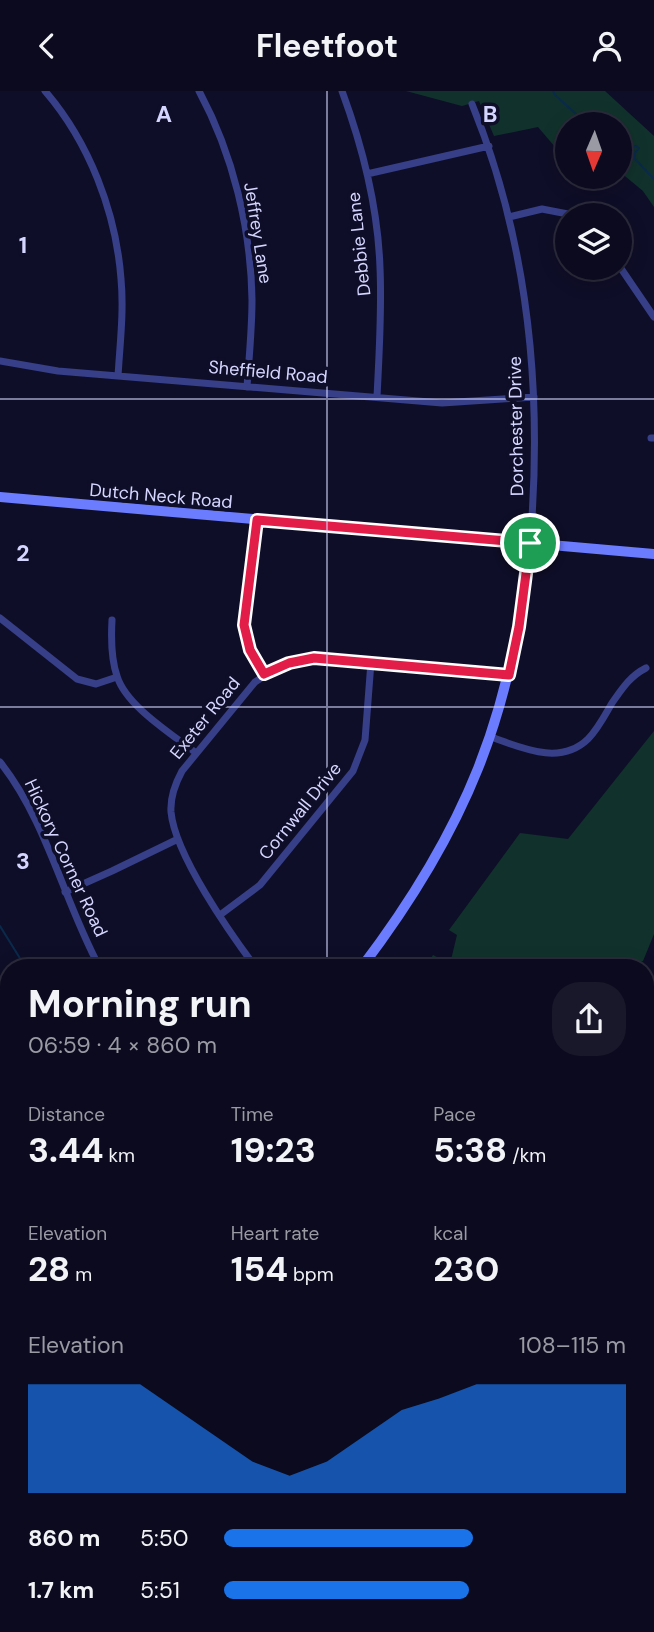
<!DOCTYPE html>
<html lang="en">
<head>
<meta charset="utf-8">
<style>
	body { margin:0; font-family:"DM Sans",sans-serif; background:#19182b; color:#f1f3f6; height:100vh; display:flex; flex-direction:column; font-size:26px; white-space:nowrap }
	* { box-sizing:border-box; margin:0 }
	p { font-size:23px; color:#9a9aa4 }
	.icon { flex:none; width:38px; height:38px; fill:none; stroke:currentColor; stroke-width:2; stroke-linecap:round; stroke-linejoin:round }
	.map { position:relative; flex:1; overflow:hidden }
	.details { position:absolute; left:0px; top:868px; width:654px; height:674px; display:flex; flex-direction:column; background:#0b0a1e; border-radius:28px 28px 0 0; box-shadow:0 4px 18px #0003,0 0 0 2px #2b2b3c }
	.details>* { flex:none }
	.needle { width:46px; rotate:182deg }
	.buttons { position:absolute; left:555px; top:21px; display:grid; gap:14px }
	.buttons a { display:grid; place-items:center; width:77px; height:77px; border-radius:50%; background:#0b0a1e; box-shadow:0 4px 18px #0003,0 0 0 2px #2b2b3c; font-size:35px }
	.pin { position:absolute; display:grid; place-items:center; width:60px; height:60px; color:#fff; margin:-30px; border:4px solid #fff; border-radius:50%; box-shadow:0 2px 7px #0007 }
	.round { display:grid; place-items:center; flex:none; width:74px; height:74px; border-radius:28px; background:#19182b }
	.overview { display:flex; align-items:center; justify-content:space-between; height:119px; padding:0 28px }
	h1 { font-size:38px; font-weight:700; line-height:52px }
	.stats { display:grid; grid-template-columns:repeat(3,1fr); gap:10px; height:119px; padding:7px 28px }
	.stats div { display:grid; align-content:center }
	.stats b { font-size:35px; font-weight:700 }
	.stats small { font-size:19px; font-weight:400 }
	.stats p { font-size:19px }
	.chart { height:196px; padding:14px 28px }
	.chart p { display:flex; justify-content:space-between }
	.chart svg { width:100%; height:126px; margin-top:7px; fill:#1a73e8; opacity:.7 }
	ul { padding:0 28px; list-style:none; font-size:23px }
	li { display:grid; grid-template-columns:112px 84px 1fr; align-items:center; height:52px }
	li i { height:18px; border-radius:9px; background:#1a73e8 }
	header { display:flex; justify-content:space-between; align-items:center; height:91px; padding:0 28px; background:#0b0a1e; font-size:32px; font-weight:700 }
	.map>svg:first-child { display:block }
</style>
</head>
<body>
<header><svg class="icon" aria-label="back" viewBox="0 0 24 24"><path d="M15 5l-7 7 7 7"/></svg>Fleetfoot<svg class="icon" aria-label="person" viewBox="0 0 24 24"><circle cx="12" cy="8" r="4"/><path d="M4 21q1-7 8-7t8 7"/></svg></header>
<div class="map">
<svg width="654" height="1541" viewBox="0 0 654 1541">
	<rect width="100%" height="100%" fill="#0f0e28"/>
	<path fill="#11322c" d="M406,0H605L654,45V116L643,100L620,81V33H567V70L538,36L494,45L479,10L462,15Z
		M654,640V843L643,870L617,877H425L433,864L450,873L457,844L449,839L520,742L568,748Z
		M654,1176V1331L646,1340V1183Z
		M646,1376L648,1389L654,1397V1522L646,1527Z
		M572,1533H635L621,1541H580Z"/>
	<path fill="#0a2a4b" d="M654,1032V1097L646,1108V1034Z
		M426,1533C448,1533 474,1530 493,1541H432Z"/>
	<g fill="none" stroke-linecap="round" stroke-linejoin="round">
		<path stroke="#0a2a4b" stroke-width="2" d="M553,0L555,4L587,33
			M620,58L636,55L639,57L635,62V68L654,88
			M0,835L26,877
			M646,1255L654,1244
			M646,1525L654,1529"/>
		<path stroke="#373f89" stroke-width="7" d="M45,0C89,51 116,121 121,188C124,220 120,252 118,285
			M199,0C233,63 251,138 252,209C252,238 249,267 247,296
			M342,0C363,57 378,117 380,177C382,220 379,263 377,306
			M472,13C529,153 543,302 530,452
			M367,83L489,55
			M509,126L542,118L573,124
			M620,176L654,226
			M0,270L58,280L442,312L534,306
			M651,347H654
			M257,429L245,534L250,559L264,583
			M0,527L77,588L96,593L117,586
			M112,529C111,547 111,568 117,585C126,615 172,643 196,662
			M491,646C522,657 560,675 588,648C598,638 605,624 612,612C622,598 630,585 646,577
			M0,671C47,730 64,811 100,877
			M65,801L112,780L178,748
			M220,824L260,794L353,680L365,649L371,571
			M256,877C230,842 175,764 171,721C170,706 175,693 182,680L255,591L276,577L296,570L314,567L509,584
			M646,914L654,913
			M0,959L9,974
			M646,987L654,985
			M0,1320L9,1321
			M357,1533L362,1541
			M270,1541L271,1533"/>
		<path stroke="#6c7cff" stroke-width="10" d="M0,406L654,463
			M361,877C466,739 512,624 530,452
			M80,1533L85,1541"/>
	</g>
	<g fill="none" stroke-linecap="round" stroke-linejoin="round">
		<defs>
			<path id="route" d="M257,429L530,452L519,536L509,584L314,567L289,572L264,583L250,559L244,534Z"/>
		</defs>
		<use href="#route" stroke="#fff" stroke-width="14"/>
		<use href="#route" stroke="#e11d48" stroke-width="9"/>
	</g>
	<path fill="none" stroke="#d5d6ff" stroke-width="2" stroke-opacity="0.55" d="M327,0V877M0,308H654M0,616H654M0,925H9M646,925H654M0,1233H9M646,1233H654M327,1533V1541"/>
	<g text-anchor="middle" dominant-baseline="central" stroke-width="7" stroke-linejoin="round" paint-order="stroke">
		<g font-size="18" fill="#d5d6ff" stroke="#0f0e28">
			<text transform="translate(258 142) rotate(81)">Jeffrey Lane</text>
			<text transform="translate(359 153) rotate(-96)">Debbie Lane</text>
			<text transform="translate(268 281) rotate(5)">Sheffield Road</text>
			<text transform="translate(516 335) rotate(-91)">Dorchester Drive</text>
			<text transform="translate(161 405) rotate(5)">Dutch Neck Road</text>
			<text transform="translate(205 627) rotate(-51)">Exeter Road</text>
			<text transform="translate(300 720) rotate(-51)">Cornwall Drive</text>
			<text transform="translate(66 767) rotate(65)">Hickory Corner Road</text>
		</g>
	</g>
	<g font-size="23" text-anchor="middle" font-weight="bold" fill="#d5d6ff" stroke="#0f0e28" stroke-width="7" stroke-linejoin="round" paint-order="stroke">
		<text x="164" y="31">A</text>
		<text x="490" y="31">B</text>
		<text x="23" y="162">1</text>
		<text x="23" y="470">2</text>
		<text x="23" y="778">3</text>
	</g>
</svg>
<div class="buttons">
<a><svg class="needle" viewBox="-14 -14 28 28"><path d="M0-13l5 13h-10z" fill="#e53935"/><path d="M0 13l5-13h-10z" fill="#9a9aa4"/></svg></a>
<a><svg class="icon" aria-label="layers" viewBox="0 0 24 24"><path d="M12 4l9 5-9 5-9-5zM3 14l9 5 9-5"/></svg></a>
</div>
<div class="pin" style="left:530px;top:452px;background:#1e9e55"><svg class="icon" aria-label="arrive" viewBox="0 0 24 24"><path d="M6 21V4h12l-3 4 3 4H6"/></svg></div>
<section class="details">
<div class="overview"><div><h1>Morning run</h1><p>06:59 · 4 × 860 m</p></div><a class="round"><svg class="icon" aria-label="share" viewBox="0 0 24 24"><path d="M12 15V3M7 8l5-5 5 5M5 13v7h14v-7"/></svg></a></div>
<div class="stats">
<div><p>Distance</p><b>3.44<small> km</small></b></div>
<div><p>Time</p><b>19:23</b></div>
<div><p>Pace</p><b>5:38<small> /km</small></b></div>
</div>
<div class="stats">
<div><p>Elevation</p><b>28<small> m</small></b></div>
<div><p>Heart rate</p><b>154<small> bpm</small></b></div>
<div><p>kcal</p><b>230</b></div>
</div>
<div class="chart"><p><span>Elevation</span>108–115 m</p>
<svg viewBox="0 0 160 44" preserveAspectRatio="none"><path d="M0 44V6L10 6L20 6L30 6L40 15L50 24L60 33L70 38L80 33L90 24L100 15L110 11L120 6L130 6L140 6L150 6L160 6V44z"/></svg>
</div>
<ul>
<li><b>860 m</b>5:50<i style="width:62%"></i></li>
<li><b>1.7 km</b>5:51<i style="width:61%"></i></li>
</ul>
</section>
</div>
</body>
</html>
